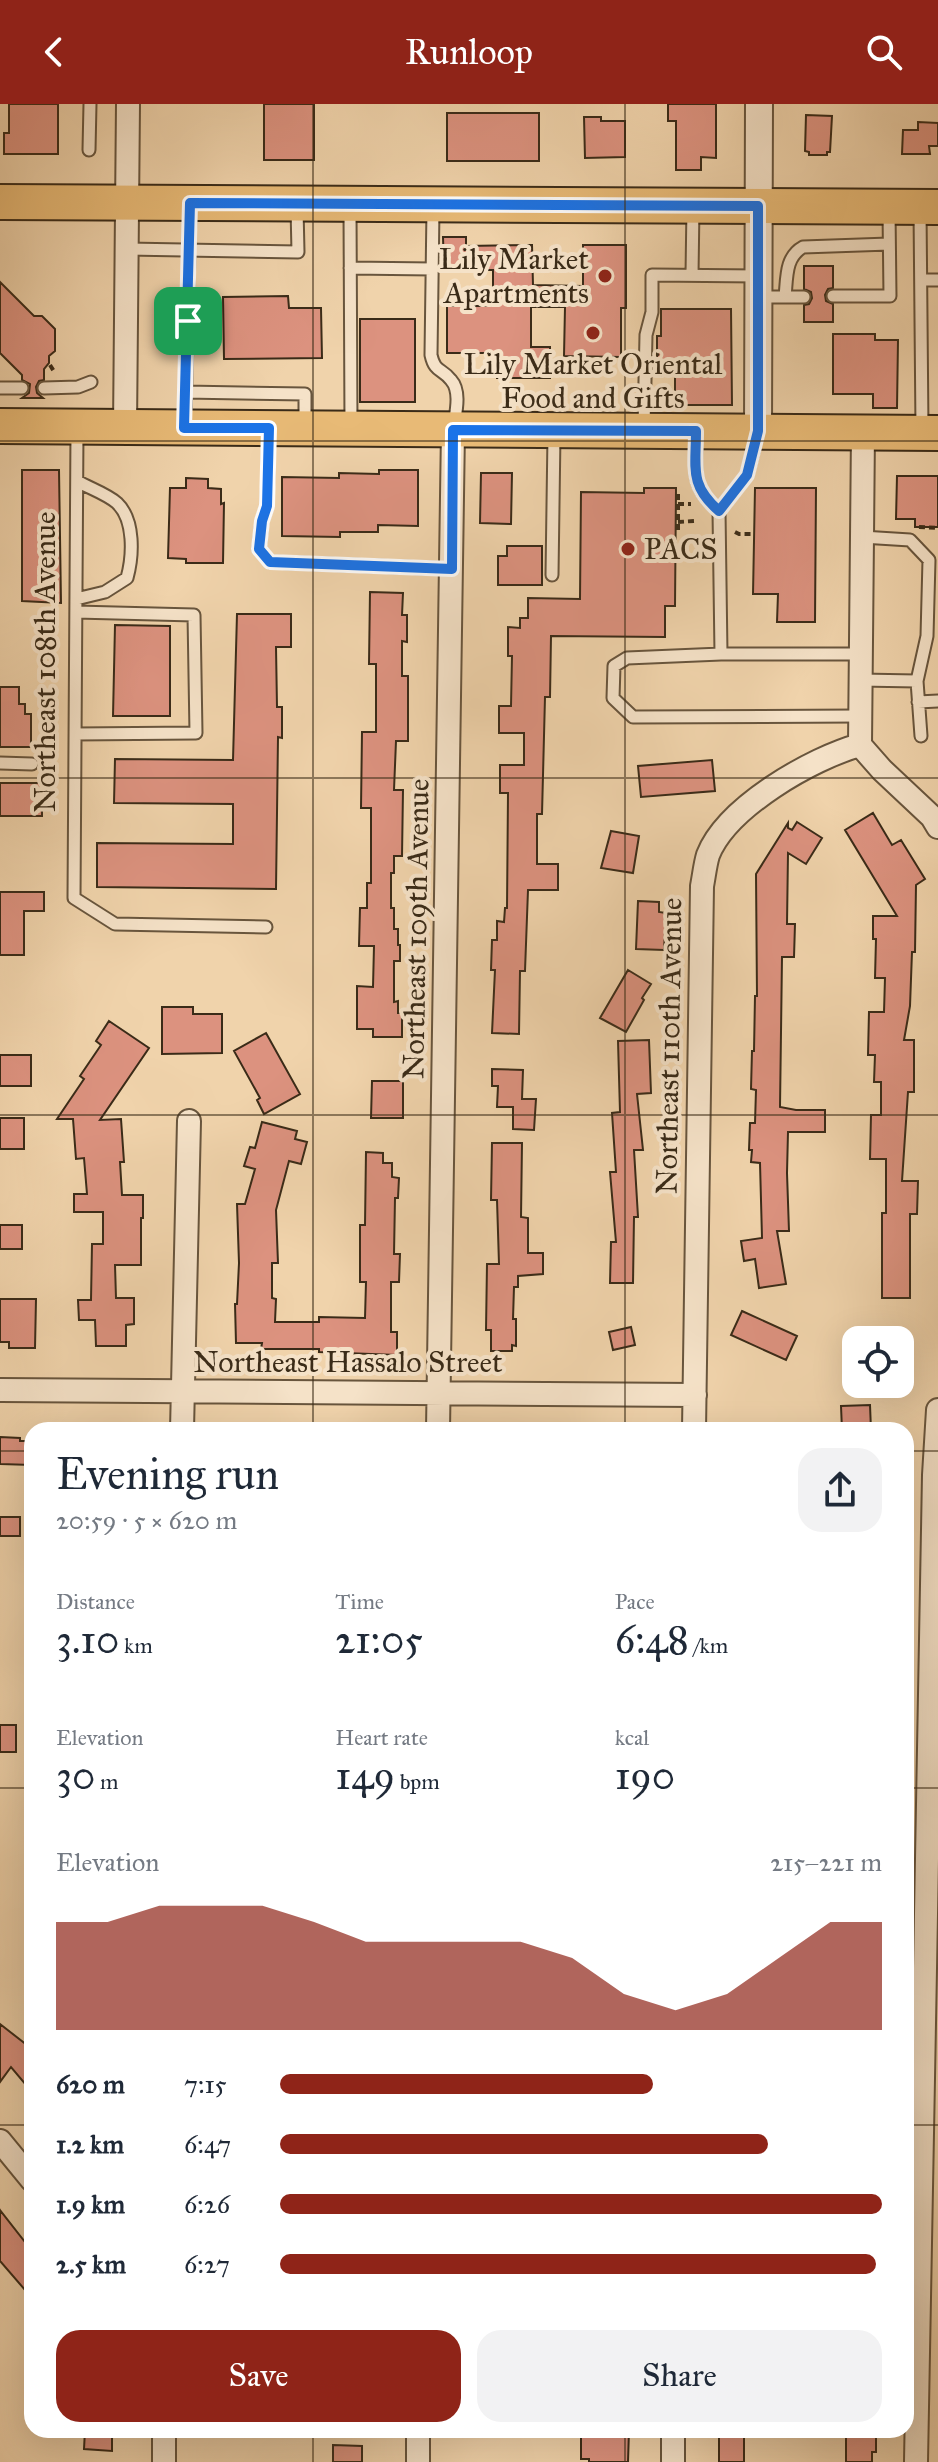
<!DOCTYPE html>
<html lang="en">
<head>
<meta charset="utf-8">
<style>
	body { margin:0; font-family:"IM FELL Great Primer",serif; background:#f2f2f3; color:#1f2937; height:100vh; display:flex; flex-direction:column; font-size:30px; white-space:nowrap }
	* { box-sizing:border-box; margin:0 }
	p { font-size:26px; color:#747a83 }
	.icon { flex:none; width:44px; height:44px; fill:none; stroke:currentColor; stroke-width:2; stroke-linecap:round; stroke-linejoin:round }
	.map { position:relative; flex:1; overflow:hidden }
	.sheet { position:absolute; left:24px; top:1318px; width:890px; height:1016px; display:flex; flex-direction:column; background:#fff; border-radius:24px; box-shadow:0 8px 32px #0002 }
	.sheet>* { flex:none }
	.tools { position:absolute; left:842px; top:1222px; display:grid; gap:16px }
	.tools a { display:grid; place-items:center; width:72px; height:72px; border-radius:16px; background:#fff; box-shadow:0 8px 32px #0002; font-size:40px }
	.pin { position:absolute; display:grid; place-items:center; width:68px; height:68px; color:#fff; margin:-34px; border-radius:16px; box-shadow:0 4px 12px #0006 }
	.round { display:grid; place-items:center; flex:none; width:84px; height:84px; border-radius:24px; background:#f2f2f3 }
	.headline { display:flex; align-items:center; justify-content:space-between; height:136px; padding:0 32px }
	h1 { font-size:44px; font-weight:600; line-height:60px }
	.stats { display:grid; grid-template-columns:repeat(3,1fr); gap:12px; height:136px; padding:8px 32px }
	.stats div { display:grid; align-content:center }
	.stats b { font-size:40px; font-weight:600 }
	.stats small { font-size:22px; font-weight:400 }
	.stats p { font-size:22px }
	.chart { height:224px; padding:16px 32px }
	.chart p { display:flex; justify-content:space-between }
	.chart svg { width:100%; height:144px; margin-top:8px; fill:#8f2418; opacity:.7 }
	.primary-button { display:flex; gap:16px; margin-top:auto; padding:16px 32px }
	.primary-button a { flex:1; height:92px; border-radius:24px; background:#8f2418; color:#fff; font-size:32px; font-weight:600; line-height:92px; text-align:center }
	.primary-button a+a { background:#f2f2f3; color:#1f2937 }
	ul { padding:0 32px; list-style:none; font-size:26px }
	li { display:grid; grid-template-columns:128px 96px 1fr; align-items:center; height:60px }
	li i { height:20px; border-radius:10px; background:#8f2418 }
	header { display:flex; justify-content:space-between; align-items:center; height:104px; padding:0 32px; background:#8f2418; color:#fff; font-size:36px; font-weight:600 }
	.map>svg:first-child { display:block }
</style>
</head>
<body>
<header><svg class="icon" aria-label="back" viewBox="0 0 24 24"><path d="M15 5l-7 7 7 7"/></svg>Runloop<svg class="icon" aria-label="search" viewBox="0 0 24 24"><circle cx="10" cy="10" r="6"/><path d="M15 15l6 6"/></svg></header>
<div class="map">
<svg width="938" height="2358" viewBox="0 0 938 2358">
	<rect width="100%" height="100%" fill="#f0d3ab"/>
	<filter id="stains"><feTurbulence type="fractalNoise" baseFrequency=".0025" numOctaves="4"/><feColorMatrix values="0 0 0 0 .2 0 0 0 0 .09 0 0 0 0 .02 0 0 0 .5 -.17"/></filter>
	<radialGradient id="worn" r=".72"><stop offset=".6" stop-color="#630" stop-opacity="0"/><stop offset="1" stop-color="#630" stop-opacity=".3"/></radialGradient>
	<path fill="#dc927f" stroke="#3a2b18" stroke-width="2" d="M9,0H58V50H4V29H9Z
		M264,0H314V56H264Z
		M668,0H716V54L701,53V66H676V17H668Z
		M447,9H539V57H447Z
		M806,11L832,12L830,48H827V51H809V48L805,47Z
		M584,13H601V17H625V53L585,54Z
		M918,18L938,19V42H929L930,50H902L903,26H918Z
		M443,133H466V142L532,141L533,181L583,182V141H626V204H621V253L564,252L565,203H531V243H550V274H497V249H447V202H493V166H444Z
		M804,162H833V184L828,185L825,191L826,197L833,200V218H804V201L809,200L812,194L811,188L804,185Z
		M0,178L34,212H42L55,225V247L49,252V259L44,265V276L39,277L36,283L37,289L43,294H22L29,289L30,280L22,276V271L0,249Z
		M288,192L289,204H321L322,254L224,255L223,193Z
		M661,205H731L732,301H675V272H657V232H661Z
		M360,215H415V298H360Z
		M833,230H875V236H898L897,304H873V290H833Z
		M22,366H59L61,499L22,497Z
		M379,366H418V422L378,421V428H340V433L282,432V373L339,374V369L379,370Z
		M481,369H512L511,420L480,419Z
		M897,372H938V423H915V415H896Z
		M186,374L208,375V384L221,385V400L224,399L223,459H186V455L168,454L170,384H186Z
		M644,384H676L675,502H665V533L551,532L550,593H545L542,710H537V760H558V786H528L525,867H520L519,930L492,929L495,866H491L492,836H497V817L504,818L505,804H507L508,689H500V661H524V629H499V602H511L512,552H508V523L520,524V514H528V494L580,495L581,388L644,389Z
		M755,384H816L815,518H777L778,490H753Z
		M507,442H542V481H498V452H507Z
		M370,488L403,489L402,511H407V538L402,537V572H408V637H396L394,686H403L402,752H394V769H391V804H394V825H398V841H400V857H394V898L398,897V909H402V933H373V925H357V882L373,883L374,842H359L360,804H367V779H371V704H361L362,628H376V560H369Z
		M237,510H291V543H276L277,603H282V634L278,633L276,785L97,783V739L233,740V700L114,699L115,655L233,656Z
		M115,521L170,522V612H113Z
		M0,583H19V600H25V610H31V643H0Z
		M712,656L715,687L641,693L638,662Z
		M0,679H42V712H0Z
		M873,709L892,741L901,736L925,775L916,781L915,848H912L910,902L904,936H914V988H908L902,1077H918L917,1110H910V1194H882V1109H886V1055H870L871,1011H881V978H874L875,951H868L869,908H884L885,874H875L876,835H873V812H897L845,726Z
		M797,718L822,734L806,760L788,749L787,820H795L794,853H782L780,1003L796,1006H825V1028H788L787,1069L789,1127H777L786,1180L759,1184L755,1155L744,1157L741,1137L762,1134L760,1059L751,1058L752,1046H749L750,1019H755L756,986L751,985L752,947H754L755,892H757L756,770L788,719V724L792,726Z
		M611,727L639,732L633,769L601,764Z
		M0,788H44V807H24V851H0Z
		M638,797L659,798V808L666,809L664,846L636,845Z
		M628,866L651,880L642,894L644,896L626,928L600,914Z
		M162,903H193V910H222V949L162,950Z
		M109,917L149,944L100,1016L121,1015L124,1058H120L122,1091H143V1114H141V1161H115L116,1194H134V1220L126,1221V1242H96L95,1216H79L78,1196H91L92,1140H103V1108H74V1090H87L84,1054L76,1055L73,1015H57L84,975L80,972L101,941L96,937Z
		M266,929L300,990L264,1010L257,996L260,994L234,947Z
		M649,936L651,989L637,990L643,1046H634L638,1113H634L633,1179H610L611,1138H616L610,1068H616L612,1009L620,1008L618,937Z
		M0,951H31V982H0Z
		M492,965L523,966L522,995H536L534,1026L513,1025V1003H497L498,982H492Z
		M372,977H403V1014H371Z
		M0,1014H24V1045H0Z
		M262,1018L297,1027L295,1035L307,1038L301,1060L289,1057L276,1106L278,1159H272V1194L276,1195L275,1218H319V1213L365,1214L366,1178H360V1121H365L366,1048L383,1049V1059H392V1073L399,1074L398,1094H395L394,1150H400L399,1178H391V1228H397V1251L319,1248V1245H261L262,1239H236L235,1200H237L239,1159L237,1100H245L255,1065L244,1062L250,1043L255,1044Z
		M492,1039H522L521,1113L528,1114V1149H543V1170L518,1172V1183H514L513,1215H516V1242L512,1241V1247H491V1226H486L487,1160H499L497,1096H491Z
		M0,1121H22V1145H0Z
		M0,1195H36L35,1244H9V1238H0Z
		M742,1207L797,1232L786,1256L731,1231Z
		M631,1223L635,1241L613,1246L609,1228Z
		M870,1301L871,1326H842L841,1302Z
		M0,1333L20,1334V1337H32V1361L0,1360Z
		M0,1413H20V1432H0Z
		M0,1621H16V1648H0Z
		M0,1920L32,1945V1988L11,1963L0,1978Z
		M0,2106L32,2147V2194L0,2157Z
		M85,2326H112V2347L84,2345Z
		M581,2326H629L628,2358H589V2355H581Z
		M846,2327L876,2328V2348H872V2358H846Z
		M719,2332H744V2358H719Z
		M333,2341L362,2342V2358H333Z"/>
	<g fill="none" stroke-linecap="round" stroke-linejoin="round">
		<defs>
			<path id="service" d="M89,46L90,0
				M350,105L351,320
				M433,105L431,251C435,269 442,264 451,276C461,287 456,308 454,321
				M920,105L922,324
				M127,145L298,148L297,104
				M350,164L433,165
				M692,171L693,103
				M921,176H938
				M833,192H890L889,107
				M758,193H804
				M785,193C787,174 785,153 803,143L889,140
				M0,284H22
				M44,284L78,283L91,278
				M185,288L305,290V322
				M185,318L190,104
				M644,322L646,231L652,208V171L758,172
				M269,326L267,402L262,417L259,445L270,458L452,465
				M77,327L74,794L115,820L266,823
				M696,332C696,368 690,382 719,407
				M862,433L910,436L929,456L927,532L917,577
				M552,471L554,331
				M76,495L105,488L127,474C133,452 135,416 117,399C107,390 89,384 77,377
				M721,550L719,407L747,371L757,332
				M860,576L917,577L921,632
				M918,598L938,597
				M860,612L633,613L613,594L614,562L627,554L721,550H861
				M75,630L196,629L194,511L76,508
				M0,659L32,660"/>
			<path id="minor" d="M125,323L128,0
				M863,328L860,641L882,666L932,713L938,723
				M0,1286L695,1291
				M182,1326L189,1017
				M438,1326L453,326
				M694,1326L702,782C704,772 705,761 708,751C727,703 812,654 860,641
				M0,2037L32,2076
				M164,2358V2326
				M418,2358V2326
				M673,2358V2326
				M916,2358L934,1371L938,1306"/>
			<path id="tertiary" d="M758,327L759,0"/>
			<path id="primary" d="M0,98L938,103
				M0,322L938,329"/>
		</defs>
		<use href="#service" stroke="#68553d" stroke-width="15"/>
		<use href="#minor" stroke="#68553d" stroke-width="26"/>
		<use href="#tertiary" stroke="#68553d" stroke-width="30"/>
		<use href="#primary" stroke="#3a2b18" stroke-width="38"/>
		<path stroke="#3a2b18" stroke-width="4" stroke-dasharray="6 4" stroke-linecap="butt" d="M50,261L55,269
			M678,400H691
			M678,418L694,417
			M919,423L938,424
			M678,426V387
			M735,428L739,430H754"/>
		<use href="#service" stroke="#f5e2c8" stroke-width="11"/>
		<use href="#minor" stroke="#f5e2c8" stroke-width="22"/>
		<use href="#tertiary" stroke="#f5e2c8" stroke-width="26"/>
		<use href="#primary" stroke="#e8ba76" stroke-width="34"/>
	</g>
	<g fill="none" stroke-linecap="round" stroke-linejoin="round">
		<defs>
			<path id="route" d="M190,99L758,102V327L747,371L719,407C689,381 696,364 696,327L453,326L452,465L270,458L259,445L262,417L267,402L269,324H184Z"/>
		</defs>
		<use href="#route" stroke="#fff" stroke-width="16"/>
		<use href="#route" stroke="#1a73e8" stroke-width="10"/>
	</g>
	<path fill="none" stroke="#3a2b18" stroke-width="2" stroke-opacity="0.55" d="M313,0V1326M625,0V1326M0,337H938M0,674H938M0,1011H938M0,1347H32M906,1347H938M0,1684H32M906,1684H938M0,2021H32M906,2021H938M313,2326V2358M625,2326V2358"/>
	<g fill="#8f2418" stroke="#f5e2c8" stroke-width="3">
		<circle cx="605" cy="172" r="8"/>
		<circle cx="593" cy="229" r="8"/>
		<circle cx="628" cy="445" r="8"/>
	</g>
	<g text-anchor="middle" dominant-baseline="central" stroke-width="8" stroke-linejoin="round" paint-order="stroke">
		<g font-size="30" fill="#3a2b18" stroke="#f5e2c8" text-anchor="end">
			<text x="589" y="155">Lily Market<tspan x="589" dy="34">Apartments</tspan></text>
			<text x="593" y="260" text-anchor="middle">Lily Market Oriental<tspan x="593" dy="34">Food and Gifts</tspan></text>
			<text x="644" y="445" text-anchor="start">PACS</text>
		</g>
		<g font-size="30" fill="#3a2b18" stroke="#f5e2c8">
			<text transform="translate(45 558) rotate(-90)">Northeast 108th Avenue</text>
			<text transform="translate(416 825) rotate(-89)">Northeast 109th Avenue</text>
			<text transform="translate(669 942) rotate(-89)">Northeast 110th Avenue</text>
			<text x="348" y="1258">Northeast Hassalo Street</text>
		</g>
	</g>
	<rect width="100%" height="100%" filter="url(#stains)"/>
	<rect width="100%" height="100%" fill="url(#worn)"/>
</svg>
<div class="tools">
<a><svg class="icon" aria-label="locate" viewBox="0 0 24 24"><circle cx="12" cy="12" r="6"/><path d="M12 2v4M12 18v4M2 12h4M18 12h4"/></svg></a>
</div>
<div class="pin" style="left:188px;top:217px;background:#1e9e55"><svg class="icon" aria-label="arrive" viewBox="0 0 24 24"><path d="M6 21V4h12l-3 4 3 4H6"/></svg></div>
<section class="sheet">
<div class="headline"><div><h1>Evening run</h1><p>20:59 · 5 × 620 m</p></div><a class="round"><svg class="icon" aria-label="share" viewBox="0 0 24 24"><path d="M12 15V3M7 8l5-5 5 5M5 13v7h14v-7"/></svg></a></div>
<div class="stats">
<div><p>Distance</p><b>3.10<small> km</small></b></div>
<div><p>Time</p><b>21:05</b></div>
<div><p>Pace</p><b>6:48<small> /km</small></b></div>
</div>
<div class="stats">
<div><p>Elevation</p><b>30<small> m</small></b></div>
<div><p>Heart rate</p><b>149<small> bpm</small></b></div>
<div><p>kcal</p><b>190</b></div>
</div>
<div class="chart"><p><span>Elevation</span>215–221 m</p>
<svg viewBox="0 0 160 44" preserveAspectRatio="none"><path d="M0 44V11L10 11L20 6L30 6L40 6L50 11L60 17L70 17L80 17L90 17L100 22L110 33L120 38L130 33L140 22L150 11L160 11V44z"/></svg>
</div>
<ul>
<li><b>620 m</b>7:15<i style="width:62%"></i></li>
<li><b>1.2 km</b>6:47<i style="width:81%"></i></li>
<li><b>1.9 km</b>6:26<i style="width:100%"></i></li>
<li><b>2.5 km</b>6:27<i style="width:99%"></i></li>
</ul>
<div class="primary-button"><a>Save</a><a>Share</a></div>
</section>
</div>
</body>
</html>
